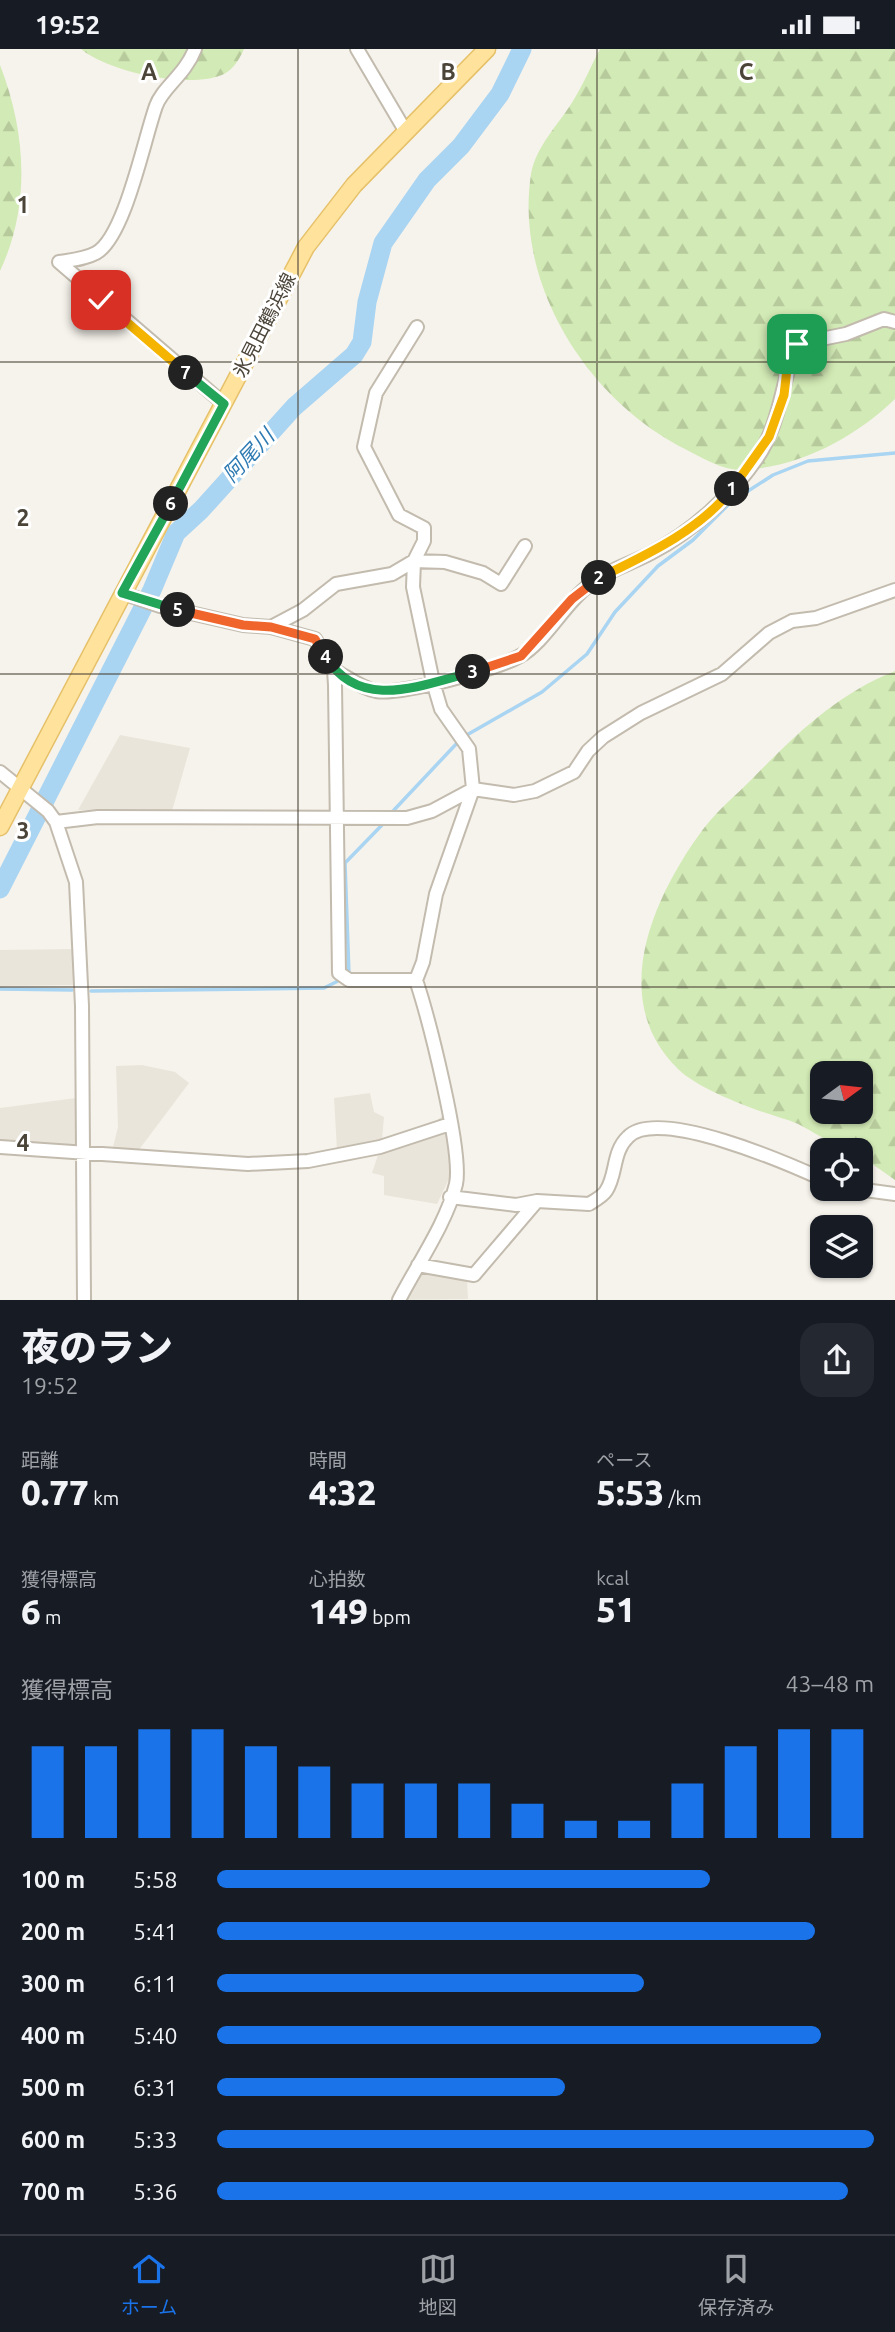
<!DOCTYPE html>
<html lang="ja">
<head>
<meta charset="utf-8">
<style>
	body { margin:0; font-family:Ubuntu,"Noto Sans JP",sans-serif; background:#242831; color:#f1f3f6; height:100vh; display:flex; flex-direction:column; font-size:26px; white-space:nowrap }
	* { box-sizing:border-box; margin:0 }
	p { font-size:23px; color:#9ea1a6 }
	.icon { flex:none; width:38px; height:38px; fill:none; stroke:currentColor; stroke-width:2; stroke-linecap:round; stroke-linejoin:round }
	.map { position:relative; height:1251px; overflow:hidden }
	.sheet { display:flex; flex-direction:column; background:#171b24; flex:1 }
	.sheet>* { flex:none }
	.needle { width:46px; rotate:75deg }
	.fabs { position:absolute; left:810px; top:1012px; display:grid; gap:14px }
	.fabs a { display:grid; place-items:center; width:63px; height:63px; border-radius:14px; background:#171b24; box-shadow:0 2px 5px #0004; font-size:35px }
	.pin { position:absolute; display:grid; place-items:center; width:60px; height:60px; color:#fff; margin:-30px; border-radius:14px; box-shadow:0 4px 10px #0006 }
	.km { position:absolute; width:35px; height:35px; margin:-18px; border-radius:50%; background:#222; color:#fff; font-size:19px; line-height:35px; text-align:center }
	.round { display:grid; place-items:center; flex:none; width:74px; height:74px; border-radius:21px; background:#242831 }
	.headline { display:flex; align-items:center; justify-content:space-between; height:119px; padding:0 21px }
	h1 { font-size:38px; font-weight:800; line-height:52px }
	.figures { display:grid; grid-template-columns:repeat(3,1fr); gap:10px; height:119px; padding:7px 21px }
	.figures div { display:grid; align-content:center }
	.figures b { font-size:35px; font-weight:800 }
	.figures small { font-size:19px; font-weight:400 }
	.figures p { font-size:19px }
	.chart { height:196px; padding:14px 21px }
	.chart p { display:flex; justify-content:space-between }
	.chart svg { width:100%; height:126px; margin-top:7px; stroke:#1a73e8; stroke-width:6 }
	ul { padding:0 21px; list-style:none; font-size:23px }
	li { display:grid; grid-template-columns:112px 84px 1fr; align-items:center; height:52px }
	li i { height:18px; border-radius:9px; background:#1a73e8 }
	.status { display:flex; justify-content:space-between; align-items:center; height:49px; padding:0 35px; background:#171b24; direction:ltr }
	.status svg { height:19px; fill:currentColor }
	.tab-bar { display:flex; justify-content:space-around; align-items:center; height:98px; border-top:2px solid #363941; background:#171b24; font-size:19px; color:#9ea1a6 }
	.tab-bar a { display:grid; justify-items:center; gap:4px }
	.tab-bar .active { color:#1a73e8 }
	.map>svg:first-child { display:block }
</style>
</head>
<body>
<div class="status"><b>19:52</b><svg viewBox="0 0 49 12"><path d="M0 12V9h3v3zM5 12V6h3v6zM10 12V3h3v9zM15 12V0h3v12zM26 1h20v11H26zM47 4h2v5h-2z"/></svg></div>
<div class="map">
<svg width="895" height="1251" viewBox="0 0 895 1251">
	<defs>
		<pattern id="forest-firs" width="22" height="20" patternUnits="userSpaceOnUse" patternTransform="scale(1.75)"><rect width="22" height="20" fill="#d2eab5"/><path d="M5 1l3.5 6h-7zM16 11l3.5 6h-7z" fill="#b6ca9c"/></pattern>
	</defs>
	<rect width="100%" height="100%" fill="#f6f3ec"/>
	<path fill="#eae5da" d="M120,686L190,699L172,762L78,761Z
		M74,900V936L0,937V901Z
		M142,1016L175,1023L189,1034L135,1106L112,1102L118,1078L116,1017Z
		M370,1044L374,1063L384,1068L382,1090L431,1076L451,1060L460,1107L437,1155L384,1146V1127L372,1124L379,1103L337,1101L334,1049Z
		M76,1049L78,1101L0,1092V1059Z
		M412,1218L467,1231L468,1250L391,1251Z"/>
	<path fill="url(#forest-firs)" fill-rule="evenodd" d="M81,0H244C240,9 234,20 224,25C190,41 109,23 81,0Z
		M600,0H895V350C854,389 802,417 744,421C723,422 703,409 685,400C588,351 514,236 531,125C536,97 559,75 573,52C583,36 591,17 600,0Z
		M0,16C26,83 31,156 0,222Z
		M895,622V1131L861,1107V1101C838,1101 818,1085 798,1075C787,1070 774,1067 763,1063C739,1055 695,1037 678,1020C606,950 654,846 704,779C718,761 736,746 752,730C795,686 837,645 895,622ZM822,1024H861V1062H822Z"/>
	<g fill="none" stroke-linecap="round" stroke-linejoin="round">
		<path stroke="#a9d4f2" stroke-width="3.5" d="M465,687L542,643L587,605L615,563L658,517L693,491L731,453L773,426L808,412L895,404
			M394,761L459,692
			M349,926L345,814L382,776
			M0,940L72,941
			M91,942L324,939L338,932"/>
		<path stroke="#a9d4f2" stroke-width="19" d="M0,840L152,541L176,484L201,461L294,358L354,306L362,293L367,253L383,194L427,131L461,97L500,45L522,0"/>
		<defs>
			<path id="minor" d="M357,0L406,83
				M59,213C72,211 85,210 96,204C125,188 144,90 156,57C162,39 185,26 195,0
				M59,213L224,355
				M122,544L160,557L243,576L271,578L315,590L334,621L335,636L339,924L349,931H416
				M271,578L303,561L336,535L392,525L414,512L445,513L483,524L501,535L525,497
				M334,621C347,628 361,639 376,642C401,646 497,620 520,607C548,591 566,549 599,529C615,519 634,513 651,504C692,483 731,447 757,409C781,374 781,333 797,295L846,285L884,270L895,273
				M0,723L48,762L56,773L76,833L82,957L84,1251
				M56,773L98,768L407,769L432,762L473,740L514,746L535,742L574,723L588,702L603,688L641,664L722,625L769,584L792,572L816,569L895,541
				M0,1098L248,1115L308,1112L380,1098L450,1075
				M850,1139L895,1145
				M450,1148L516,1156L537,1152L589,1155C594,1152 603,1147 606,1142C617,1126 612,1103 628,1088C657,1057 789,1115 822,1130
				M418,1216L474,1226L537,1152
				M399,1251C417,1216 447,1173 456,1135C463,1102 428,967 416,931L423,913L436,845L473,740L469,700L441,660L433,633L413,538L414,512L424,492V479L399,466L364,398L376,344L417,278"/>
			<path id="major" d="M0,778L306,198L354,136L487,0"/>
		</defs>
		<use href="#minor" stroke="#c2bbae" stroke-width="16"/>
		<use href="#major" stroke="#e6c16a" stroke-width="19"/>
		<use href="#minor" stroke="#fff" stroke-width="12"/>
		<use href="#major" stroke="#ffe39c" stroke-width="16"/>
	</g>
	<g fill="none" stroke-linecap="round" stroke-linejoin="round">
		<defs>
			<path id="split-1" d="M732,440L769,388L784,346L787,320L797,295"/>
			<path id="split-2" d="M599,529C646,506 699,482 732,440"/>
			<path id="split-3" d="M473,623L521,607L572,550L599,529"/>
			<path id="split-4" d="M326,608C360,664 424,635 473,623"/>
			<path id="split-5" d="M178,561L243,576L271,578L315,590L326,608"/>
			<path id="split-6" d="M171,455L122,544L178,561"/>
			<path id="split-7" d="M171,455L224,355L186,324"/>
			<path id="split-8" d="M101,251L186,324"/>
		</defs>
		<use href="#split-1" stroke="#fff" stroke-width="14"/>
		<use href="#split-2" stroke="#fff" stroke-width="14"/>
		<use href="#split-3" stroke="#fff" stroke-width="14"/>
		<use href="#split-4" stroke="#fff" stroke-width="14"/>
		<use href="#split-5" stroke="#fff" stroke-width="14"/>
		<use href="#split-6" stroke="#fff" stroke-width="14"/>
		<use href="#split-7" stroke="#fff" stroke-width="14"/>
		<use href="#split-8" stroke="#fff" stroke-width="14"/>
		<use href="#split-1" stroke="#f5b400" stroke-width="9"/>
		<use href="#split-2" stroke="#f5b400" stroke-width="9"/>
		<use href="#split-3" stroke="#f0652b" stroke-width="9"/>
		<use href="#split-4" stroke="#22a559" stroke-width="9"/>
		<use href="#split-5" stroke="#f0652b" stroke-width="9"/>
		<use href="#split-6" stroke="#22a559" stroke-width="9"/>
		<use href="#split-7" stroke="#22a559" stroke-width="9"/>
		<use href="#split-8" stroke="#f5b400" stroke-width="9"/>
	</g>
	<path fill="none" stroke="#4b4439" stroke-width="2" stroke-opacity="0.55" d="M298,0V1251M597,0V1251M0,313H895M0,625H895M0,938H895"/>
	<g text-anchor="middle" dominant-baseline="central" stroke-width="6" stroke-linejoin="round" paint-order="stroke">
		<g font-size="19" fill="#4b4439" stroke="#fff">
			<text transform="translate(264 276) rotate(-63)">氷見田鶴浜線</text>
		</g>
		<g font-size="21" font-style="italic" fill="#2e7ab2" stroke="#fff">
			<text transform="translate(248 406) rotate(-47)">阿尾川</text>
		</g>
	</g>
	<g font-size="23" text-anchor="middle" font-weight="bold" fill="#4b4439" stroke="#fff" stroke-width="6" stroke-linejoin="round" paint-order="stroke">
		<text x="149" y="31">A</text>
		<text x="448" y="31">B</text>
		<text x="746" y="31">C</text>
		<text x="23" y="164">1</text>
		<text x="23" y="477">2</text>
		<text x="23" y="790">3</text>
		<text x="23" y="1102">4</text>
	</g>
</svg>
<div class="fabs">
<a><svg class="needle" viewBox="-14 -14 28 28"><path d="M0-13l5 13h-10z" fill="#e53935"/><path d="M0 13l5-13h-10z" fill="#9ea1a6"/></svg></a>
<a><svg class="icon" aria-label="locate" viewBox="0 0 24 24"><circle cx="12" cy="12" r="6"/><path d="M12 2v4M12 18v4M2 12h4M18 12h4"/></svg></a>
<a><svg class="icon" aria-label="layers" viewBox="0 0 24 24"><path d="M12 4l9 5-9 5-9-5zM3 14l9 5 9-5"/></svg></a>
</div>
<div class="pin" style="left:797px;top:295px;background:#1e9e55"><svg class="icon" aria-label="arrive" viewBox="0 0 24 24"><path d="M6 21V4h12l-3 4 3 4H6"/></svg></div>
<div class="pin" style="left:101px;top:251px;background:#d93025"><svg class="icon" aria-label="check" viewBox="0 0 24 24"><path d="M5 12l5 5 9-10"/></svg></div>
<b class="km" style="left:732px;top:440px">1</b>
<b class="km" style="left:599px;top:529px">2</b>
<b class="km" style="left:473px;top:623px">3</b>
<b class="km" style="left:326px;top:608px">4</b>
<b class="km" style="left:178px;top:561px">5</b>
<b class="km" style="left:171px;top:455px">6</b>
<b class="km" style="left:186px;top:324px">7</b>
</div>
<section class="sheet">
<div class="headline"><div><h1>夜のラン</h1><p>19:52</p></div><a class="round"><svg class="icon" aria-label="share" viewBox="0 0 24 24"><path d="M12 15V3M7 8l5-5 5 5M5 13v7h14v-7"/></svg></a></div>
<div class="figures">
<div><p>距離</p><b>0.77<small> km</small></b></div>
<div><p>時間</p><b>4:32</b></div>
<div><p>ペース</p><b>5:53<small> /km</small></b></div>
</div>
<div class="figures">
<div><p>獲得標高</p><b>6<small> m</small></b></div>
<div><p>心拍数</p><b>149<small> bpm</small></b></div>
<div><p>kcal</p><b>51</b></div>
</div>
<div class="chart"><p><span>獲得標高</span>43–48 m</p>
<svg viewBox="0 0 160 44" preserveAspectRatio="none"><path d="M5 44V12M15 44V12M25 44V6M35 44V6M45 44V12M55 44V19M65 44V25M75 44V25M85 44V25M95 44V32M105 44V38M115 44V38M125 44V25M135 44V12M145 44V6M155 44V6"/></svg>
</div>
<ul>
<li><b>100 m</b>5:58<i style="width:75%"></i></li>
<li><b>200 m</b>5:41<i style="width:91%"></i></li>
<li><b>300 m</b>6:11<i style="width:65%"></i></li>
<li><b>400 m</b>5:40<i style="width:92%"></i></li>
<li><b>500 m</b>6:31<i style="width:53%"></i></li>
<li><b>600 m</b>5:33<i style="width:100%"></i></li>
<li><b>700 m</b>5:36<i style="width:96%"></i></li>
</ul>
</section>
<nav class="tab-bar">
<a class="active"><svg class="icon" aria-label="home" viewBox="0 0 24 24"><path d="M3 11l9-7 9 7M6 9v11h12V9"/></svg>ホーム</a>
<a><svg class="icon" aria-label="map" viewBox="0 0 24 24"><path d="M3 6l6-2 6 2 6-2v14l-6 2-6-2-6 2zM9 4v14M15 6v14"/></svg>地図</a>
<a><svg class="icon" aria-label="saved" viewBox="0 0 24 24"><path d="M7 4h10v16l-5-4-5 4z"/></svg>保存済み</a>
</nav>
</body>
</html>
